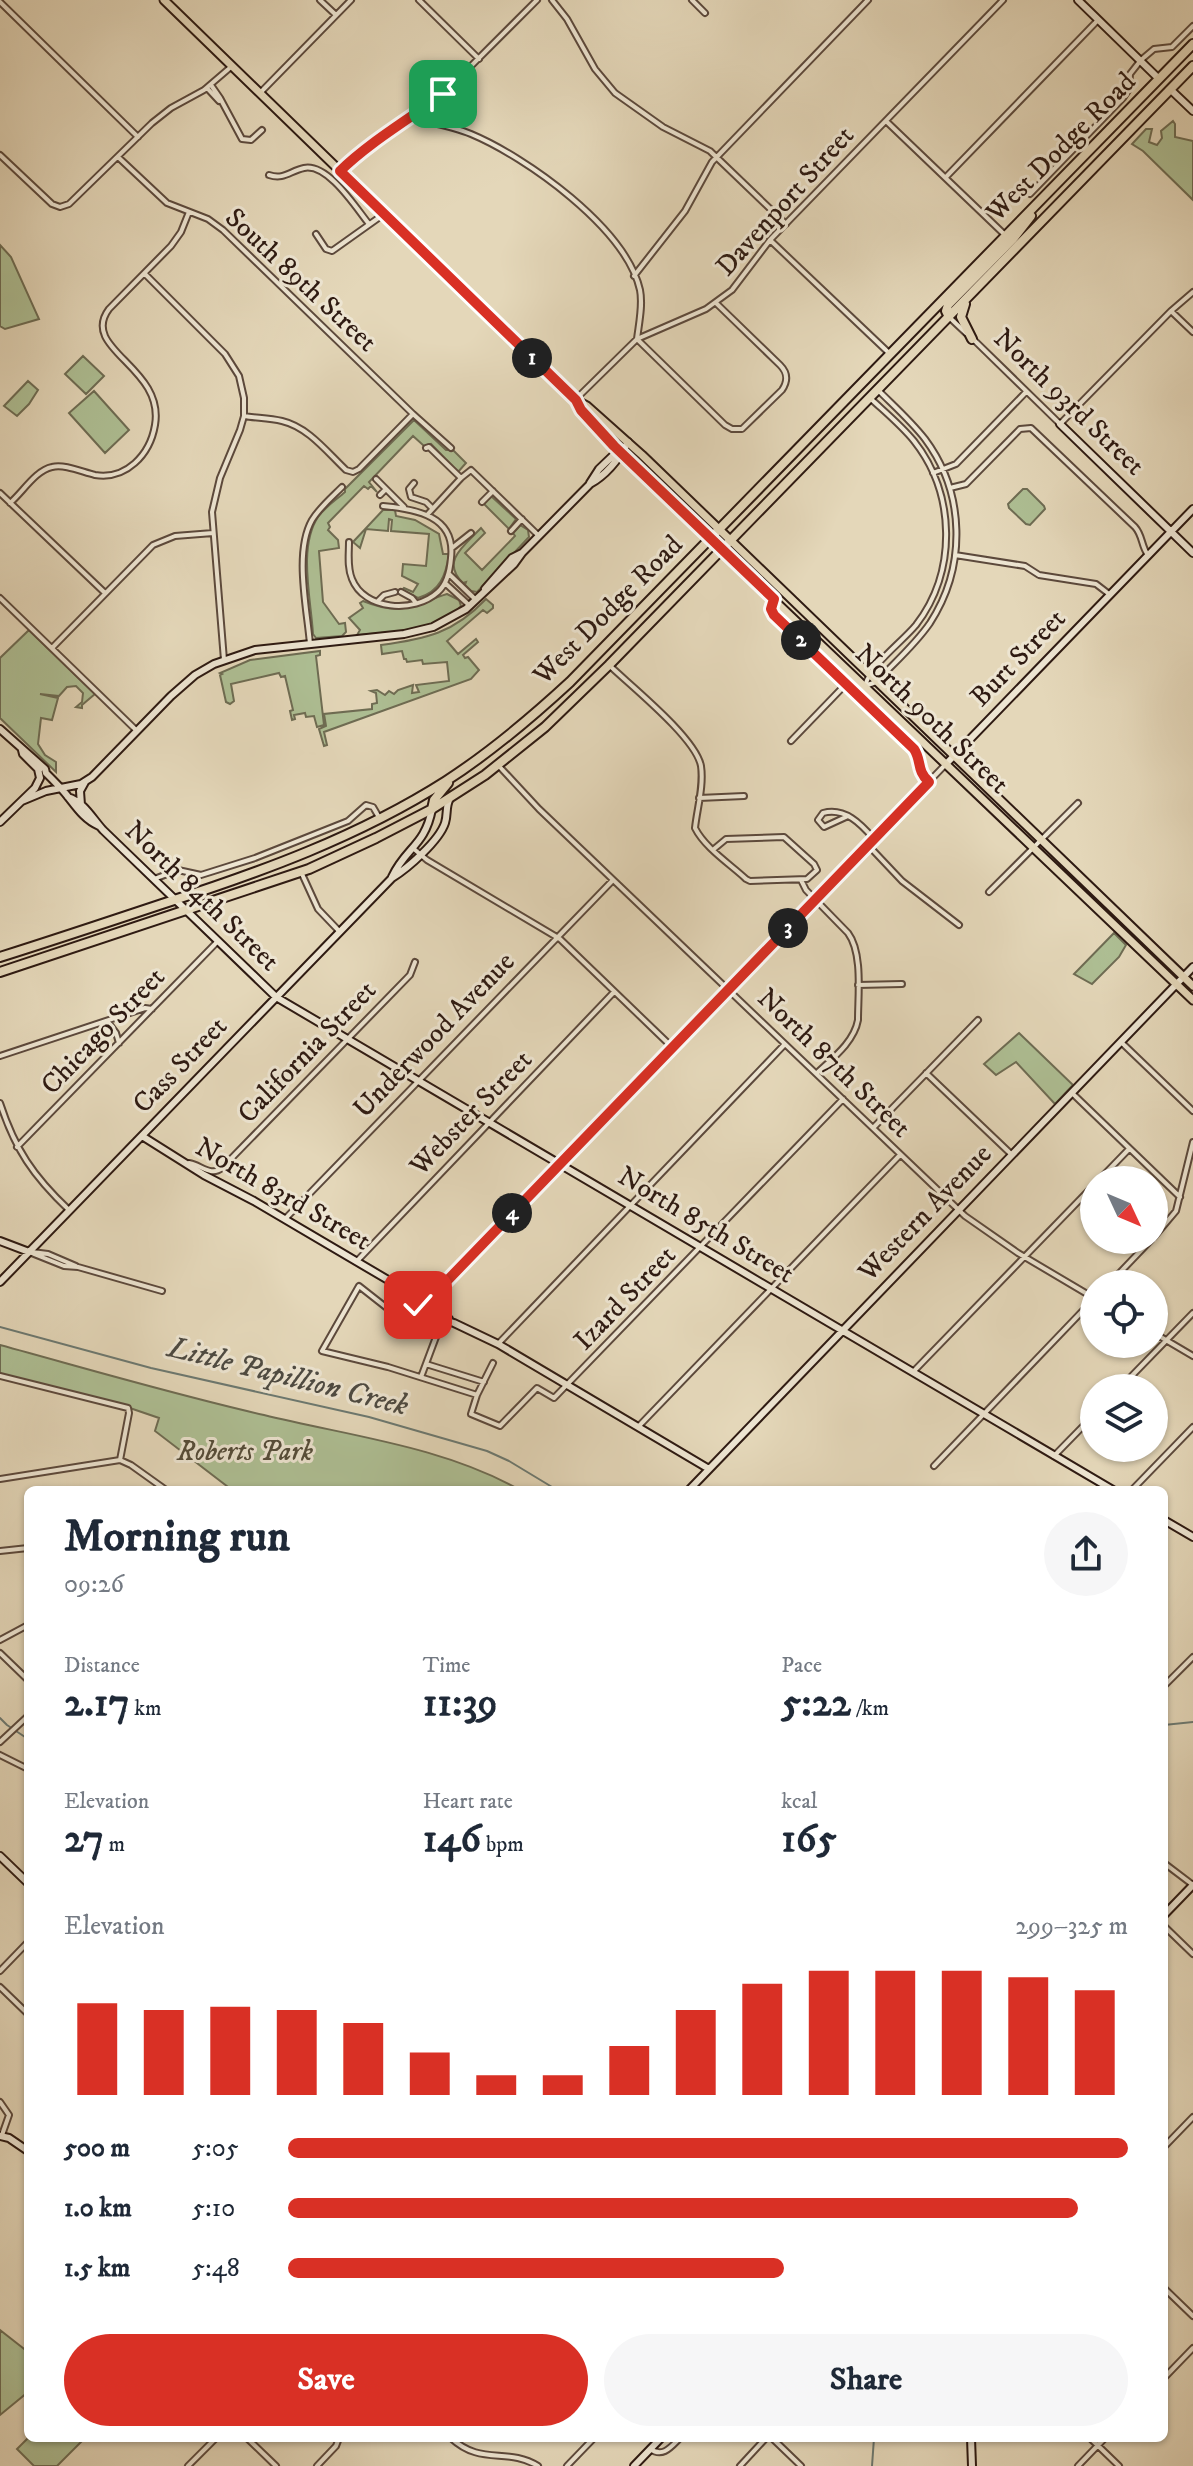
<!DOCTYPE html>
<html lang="en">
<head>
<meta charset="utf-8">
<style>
	body { margin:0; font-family:"IM FELL DW Pica",serif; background:#f6f6f7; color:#1f2937; height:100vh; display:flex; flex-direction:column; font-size:30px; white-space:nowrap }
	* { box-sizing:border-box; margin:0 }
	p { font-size:26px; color:#747a83 }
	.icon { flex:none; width:44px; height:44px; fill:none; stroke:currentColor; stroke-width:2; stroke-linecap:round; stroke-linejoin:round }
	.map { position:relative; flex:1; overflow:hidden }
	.details { position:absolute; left:24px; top:1486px; width:1144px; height:956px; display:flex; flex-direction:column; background:#fff; border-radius:12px; box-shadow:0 2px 6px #0004 }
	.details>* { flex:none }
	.needle { width:52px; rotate:134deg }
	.tools { position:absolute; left:1080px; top:1166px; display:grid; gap:16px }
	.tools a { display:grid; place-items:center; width:88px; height:88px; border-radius:50%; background:#fff; box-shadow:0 2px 6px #0004; font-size:40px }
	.pin { position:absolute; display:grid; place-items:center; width:68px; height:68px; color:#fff; margin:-34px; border-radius:16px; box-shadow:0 4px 12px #0006 }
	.km { position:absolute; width:40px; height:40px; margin:-20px; border-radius:50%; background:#222; color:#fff; font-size:22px; line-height:40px; text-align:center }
	.round { display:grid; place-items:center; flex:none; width:84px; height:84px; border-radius:42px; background:#f6f6f7 }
	.overview { display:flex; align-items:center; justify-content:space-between; height:136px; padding:0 40px }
	h1 { font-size:44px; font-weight:700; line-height:60px }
	.figures { display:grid; grid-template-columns:repeat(3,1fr); gap:12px; height:136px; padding:8px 40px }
	.figures div { display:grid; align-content:center }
	.figures b { font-size:40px; font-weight:700 }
	.figures small { font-size:22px; font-weight:400 }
	.figures p { font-size:22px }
	.chart { height:224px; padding:16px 40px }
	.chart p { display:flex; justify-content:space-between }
	.chart svg { width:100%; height:144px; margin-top:8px; stroke:#d93025; stroke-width:6 }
	.cta { display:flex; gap:16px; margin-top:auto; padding:16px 40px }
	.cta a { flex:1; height:92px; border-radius:48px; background:#d93025; color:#fff; font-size:32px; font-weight:700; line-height:92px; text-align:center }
	.cta a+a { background:#f6f6f7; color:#1f2937 }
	ul { padding:0 40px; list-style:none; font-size:26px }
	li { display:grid; grid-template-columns:128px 96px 1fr; align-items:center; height:60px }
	li i { height:20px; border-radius:10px; background:#d93025 }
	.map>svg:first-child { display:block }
</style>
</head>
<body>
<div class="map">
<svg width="1193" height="2466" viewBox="0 0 1193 2466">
	<rect width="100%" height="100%" fill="#e4d7b9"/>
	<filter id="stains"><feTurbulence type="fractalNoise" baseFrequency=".0025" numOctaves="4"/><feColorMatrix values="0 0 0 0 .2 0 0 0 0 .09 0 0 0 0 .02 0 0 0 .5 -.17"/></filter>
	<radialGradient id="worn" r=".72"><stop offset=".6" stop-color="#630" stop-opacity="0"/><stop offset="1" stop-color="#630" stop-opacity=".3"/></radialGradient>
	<path fill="#aebf94" stroke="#6e6c53" stroke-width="2" d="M1173,121L1175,124V137L1193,141V200L1143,151L1132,144L1146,129H1152L1149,142L1157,145L1162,138L1161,131Z
		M0,245L11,257L39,319L5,329L0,326Z
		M83,356L104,376L86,394L65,374Z
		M28,381L38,390L29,404L17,416L4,406Z
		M94,391L129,430L105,453L69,413Z
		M414,420L446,450H453L466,463L458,472L431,444L424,446L413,436L369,482L377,492L371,486L368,489L364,486L328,523L330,527L328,530L338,540L339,548L319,551L323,602L339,624L345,623L346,632L342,636L316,638L313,634C311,599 298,547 318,517C326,506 336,500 345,492V489Z
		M1023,489H1027L1044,506L1045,509L1030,525L1026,524L1009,508L1008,504Z
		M491,496L516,519L509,529L484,504Z
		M383,510H395L396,516L415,520L439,534L443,554H449C446,575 440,592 418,598L402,590L404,588L413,592L418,584L402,576L403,564L426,566L429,534L391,531L392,520L389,519L388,531L366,529L360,548L353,542Z
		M520,525L528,530L529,537L477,592L471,591L465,585L466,582L463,583C440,561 465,545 481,528L485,533L465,553L482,570L515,536L513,533Z
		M447,594L459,600L461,606C438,634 389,632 357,635L360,630L349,618L363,608L360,603L363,601C403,617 411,605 447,594Z
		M486,599L493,605V608L487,613L483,610L447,641L458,654L476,639L478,642L463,655L465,658L468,657L479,670L471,679L324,732L327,745L324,746L319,729L326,726L324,714L372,709V704L377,703L376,693L371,691L377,690L385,695L389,691L394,694L398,690L413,685L412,693L419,692L416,685L449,681L447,662L423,664L422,660L407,662L406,659H404L402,651L382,654L381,645C426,639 454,633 486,599Z
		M29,630L95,694L82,705V708L76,707L82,702L83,693L76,686L67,687L59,696L40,694L58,698L52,720L41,718L38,744L45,755L56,762V772L0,718V658Z
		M320,651V655L316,656L324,725L317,727L314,716L306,717L305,713L294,715L295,719L292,720L290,711L293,710L285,676L281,677L279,673L231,684L234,701L230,704L226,702L220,675L222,674L220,673L250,660Z
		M1114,933L1126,945L1119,957L1092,984L1074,974Z
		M1019,1033L1073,1085L1055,1104L1016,1062L996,1075L984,1064Z
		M0,1345C88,1369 176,1395 264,1415C349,1436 442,1446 520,1490H232L155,1431L159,1418L124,1406L0,1376Z
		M0,2330L28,2352V2392L0,2415Z
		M28,2438H85L57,2466H34L17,2449Z"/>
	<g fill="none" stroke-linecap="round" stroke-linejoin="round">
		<path stroke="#6c7971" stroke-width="2" d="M0,1327L151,1368L369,1417L487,1451L509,1461L557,1490
			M0,1718L7,1725L28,1739
			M1164,1725L1193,1722
			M872,2466L874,2438"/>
		<defs>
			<path id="street" d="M320,0L336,15
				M419,0L479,59
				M552,0L567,19L595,69L615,93L663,127L710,151L786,224
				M692,0L705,13
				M0,2L138,137
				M211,85L220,98L242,139L251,140L262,130
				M207,88L219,101
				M260,93L351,0
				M411,118C431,123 452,126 471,134C526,157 626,228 640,290C643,305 639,323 637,339L725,425L732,429H742L782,390C788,381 788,373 780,365L716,303
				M886,121L1005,235
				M0,155L52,204L60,207L69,204L152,123L171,108L204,90L232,66
				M118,157L167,203L208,219L223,230L413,414L451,448
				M340,171L373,142L411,118L452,85L537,0
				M269,175C284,180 290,171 304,168C328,163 356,208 369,224
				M946,177L1098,20
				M1030,194L1123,98L1129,89L1130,74L1141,60L1154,49L1172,47L1193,26
				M316,234L326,249L332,251L384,214
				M770,240L889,353
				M145,274L225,354L239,376L244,398V416L240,430L220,478L212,512L224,660
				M634,276L685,211L712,162L868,0
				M1171,311L1193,332
				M949,317L966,333
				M973,339L1060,424L1171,311L1193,292
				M577,398L637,339L706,309L732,290L770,240L1003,0
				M244,416C256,418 269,418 282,421C308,427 327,452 346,470L353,472L359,469L413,414
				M426,448L429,447L461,478
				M933,473L956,464L1026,392
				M376,479L404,507
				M414,483L409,489L411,497L426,502L432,508
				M950,488L966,484L1020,429L1031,428L1135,527C1143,536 1141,546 1148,555
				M0,493L105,593
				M380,495L386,489
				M482,502L493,491
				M10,503C22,493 36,470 52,467C65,464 82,472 95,475C126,480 150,455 155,425C165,367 79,349 109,309L171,246L181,232L189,212
				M427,515L461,478L471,470L539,536
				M511,531L522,519
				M349,542C349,554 347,567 352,579C364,610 414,614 438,592C447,584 450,570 451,558C456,516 416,509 383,506
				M452,548L471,533
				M955,555L1025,566L1039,575L1096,584L1109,594
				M449,574L476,600
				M445,583L470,606
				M401,592L412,598L416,603
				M0,598L137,731
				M377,602L384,595L395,592
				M773,602L771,609L774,615L914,749C922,761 916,770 929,782
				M310,644C307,608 294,552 312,520C320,507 332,497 342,487
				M52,648L153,545L175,536L213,533
				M609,665C631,686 696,738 701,766C704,786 697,809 695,828C705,848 730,864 746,879L750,881L807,879L817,870L814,864L784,837L726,839L714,849
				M865,686L876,682C894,663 915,645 930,623C967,566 965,493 925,439C911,421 894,406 878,390
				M865,686C870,665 901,643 916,625C957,572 956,494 914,441C901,425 885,412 870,398
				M791,741L846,684
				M498,765L539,809L965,1216L1018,1253L1094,1298
				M699,798L744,796
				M848,816L824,827L818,820L823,813C845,807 861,824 874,839
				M868,845L902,881L959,925
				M414,849L427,860L560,939L672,1047
				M302,874L318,909L340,932
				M154,879L178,870L201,875L255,858L348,821L366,805L373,807L380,819
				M801,880L806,890L848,933C863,953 858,995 858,1020C854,1042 833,1058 817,1073
				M989,892L1078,803
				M858,985L902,984
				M107,1021L116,1033L119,1043
				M1121,1042L1193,1111
				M0,1056L145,1008L152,1009
				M926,1073L1011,1154
				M1072,1093L1180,1197
				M0,1103C15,1149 33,1176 69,1210
				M873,1128L978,1020
				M17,1147L218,941
				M189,1163C201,1165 211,1177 222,1168L410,975L415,962
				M1099,1180L1129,1149
				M285,1219L613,880
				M1154,1237L1176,1211L1193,1142
				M29,1252L64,1266L78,1267L162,1291
				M32,1252L48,1254L76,1266
				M357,1261L614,992
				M1109,1284L1151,1240
				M424,1300L442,1286L945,765
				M1154,1333L1193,1356
				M498,1344L785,1044
				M493,1363L477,1395L471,1414L500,1426L537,1388L554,1398L843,1099
				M426,1364L484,1382
				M913,1372L1094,1185
				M0,1376L128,1408L129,1413L120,1460
				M421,1377L436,1337L433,1330L401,1319L359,1286L322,1351L388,1367L477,1395
				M1120,1388L1193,1313
				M638,1427L900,1155
				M1054,1456L1094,1415
				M934,1466L1094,1299
				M0,1479L120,1460L131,1465L166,1490
				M1132,1490L1193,1427
				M0,1551L28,1548
				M0,1640L28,1625
				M0,1653L28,1680
				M1164,1686L1193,1657
				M0,1742L28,1716
				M0,1755L28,1769
				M1164,1863L1193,1885
				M1164,1926L1193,1954
				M0,1971L28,1942
				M0,1987L28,2014
				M0,2102L9,2115L2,2135
				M1164,2147L1193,2117
				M1164,2288L1193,2316
				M1164,2378L1193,2348
				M247,2438L276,2466
				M451,2438C481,2466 507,2447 538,2466
				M772,2438L801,2466
				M1090,2438L1119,2466
				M650,2449C663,2458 671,2447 680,2438
				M188,2466L216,2438
				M317,2466L336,2446L339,2438
				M567,2466L594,2438
				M740,2466L766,2438
				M1078,2466L1105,2438"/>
			<path id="secondary" d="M1078,0L1159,79
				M1171,90L1193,111
				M1060,424L1193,553
				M590,483L599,469L622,447
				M485,589L512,558L522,553
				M0,729L45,769L46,773C52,779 59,786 65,793C75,805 83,819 99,826
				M22,750L23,754L39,770
				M946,764L1193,509
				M68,797C84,802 92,818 103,830L276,997L1113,1490
				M22,801L46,791L81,784L92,777L171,696L195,675L214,664L255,650L404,634L433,627L466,609L514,564L522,553L590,484C606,475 619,459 628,442
				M81,805L80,791L85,782
				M0,822L35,788L40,778L38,769
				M392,877C406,847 425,846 432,809
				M142,1136L204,1175L254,1201L422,1300
				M0,1241L29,1252
				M0,1282L392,878C408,868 439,841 445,823C448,814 445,807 450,798
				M433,1307L432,1313L426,1316L420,1314L417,1309L421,1301L426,1300L449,1319
				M428,1315L454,1323L498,1344L709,1469
				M689,1490L1193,967
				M1164,1520L1193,1537
				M0,1856L28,1883
				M1164,1915L1193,1885
				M0,2136L9,2138L28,2151
				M971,2438L972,2466
				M634,2466L661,2438"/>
			<path id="primary" d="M164,0L576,400L584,414L648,480L1193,1000
				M576,400L587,406L642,455L1193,986"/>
			<path id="highway" d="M965,304L961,317L972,339
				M949,317L946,311L948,305L1013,239L1031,216
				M432,809L434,800L448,783
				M0,957C54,940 108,922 162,904C261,872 358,837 446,781C491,752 531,718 570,682L1193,44
				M0,972L309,869L376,838L432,809L485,775L545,727L609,665L1193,66"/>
		</defs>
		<use href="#street" stroke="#5c493c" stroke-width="8"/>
		<use href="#secondary" stroke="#2e1a12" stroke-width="10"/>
		<use href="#primary" stroke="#2e1a12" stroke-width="11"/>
		<use href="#highway" stroke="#2e1a12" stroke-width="12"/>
		<use href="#street" stroke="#ede5d2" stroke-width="4"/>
		<use href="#secondary" stroke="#ede5d2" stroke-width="6"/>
		<use href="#primary" stroke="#e4d7b9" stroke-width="7"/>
		<use href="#highway" stroke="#e4d7b9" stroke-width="8"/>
	</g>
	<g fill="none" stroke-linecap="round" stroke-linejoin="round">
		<defs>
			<path id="route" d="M418,1305L442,1286L929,782C916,770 922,761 914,749L774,615L771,609L774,599L614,446L581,410L576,400L340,171C371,141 408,120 443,94"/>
		</defs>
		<use href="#route" stroke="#fff" stroke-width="16"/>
		<use href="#route" stroke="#d93025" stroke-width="10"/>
	</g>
	<g text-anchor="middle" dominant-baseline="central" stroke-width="6" stroke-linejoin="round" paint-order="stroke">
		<g font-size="28" fill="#2e1a12" stroke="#ede5d2">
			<text transform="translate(1061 147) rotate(-45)">West Dodge Road</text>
			<text transform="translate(785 201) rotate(-48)">Davenport Street</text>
			<text transform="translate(301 280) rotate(43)">South 89th Street</text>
			<text transform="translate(1069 402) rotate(44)">North 93rd Street</text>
			<text transform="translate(608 610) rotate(-45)">West Dodge Road</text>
			<text transform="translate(1018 658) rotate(-46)">Burt Street</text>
			<text transform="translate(932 719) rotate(44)">North 90th Street</text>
			<text transform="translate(202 896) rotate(44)">North 84th Street</text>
			<text transform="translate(103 1031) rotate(-46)">Chicago Street</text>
			<text transform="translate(434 1035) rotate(-46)">Underwood Avenue</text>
			<text transform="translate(307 1052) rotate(-46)">California Street</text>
			<text transform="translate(834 1063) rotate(44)">North 87th Street</text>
			<text transform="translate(180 1065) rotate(-46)">Cass Street</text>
			<text transform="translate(471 1113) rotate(-46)">Webster Street</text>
			<text transform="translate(283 1194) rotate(30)">North 83rd Street</text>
			<text transform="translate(925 1213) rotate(-46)">Western Avenue</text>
			<text transform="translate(706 1225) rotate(31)">North 85th Street</text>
			<text transform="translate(625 1298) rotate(-46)">Izard Street</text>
		</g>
		<g font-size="28" font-style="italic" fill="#544c39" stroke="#ede5d2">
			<text x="245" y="1451">Roberts Park</text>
		</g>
		<g font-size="30" font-style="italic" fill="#4d4a42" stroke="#ede5d2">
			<text transform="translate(288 1377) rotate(14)">Little Papillion Creek</text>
		</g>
	</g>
	<rect width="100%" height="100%" filter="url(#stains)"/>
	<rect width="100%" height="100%" fill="url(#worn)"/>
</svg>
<div class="tools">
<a><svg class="needle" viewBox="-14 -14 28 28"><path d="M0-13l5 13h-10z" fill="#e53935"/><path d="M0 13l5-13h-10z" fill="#747a83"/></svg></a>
<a><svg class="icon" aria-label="locate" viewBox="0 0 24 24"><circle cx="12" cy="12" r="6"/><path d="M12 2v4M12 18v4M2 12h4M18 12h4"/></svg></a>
<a><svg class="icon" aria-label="layers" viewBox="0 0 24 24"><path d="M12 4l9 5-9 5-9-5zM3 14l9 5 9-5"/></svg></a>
</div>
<div class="pin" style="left:443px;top:94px;background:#1e9e55"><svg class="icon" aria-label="arrive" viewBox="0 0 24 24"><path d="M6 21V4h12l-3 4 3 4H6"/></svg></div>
<div class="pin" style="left:418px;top:1305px;background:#d93025"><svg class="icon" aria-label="check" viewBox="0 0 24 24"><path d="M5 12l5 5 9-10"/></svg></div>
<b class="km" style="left:532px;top:358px">1</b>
<b class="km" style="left:801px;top:640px">2</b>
<b class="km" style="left:788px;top:928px">3</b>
<b class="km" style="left:512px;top:1213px">4</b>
<section class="details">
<div class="overview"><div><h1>Morning run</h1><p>09:26</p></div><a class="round"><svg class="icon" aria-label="share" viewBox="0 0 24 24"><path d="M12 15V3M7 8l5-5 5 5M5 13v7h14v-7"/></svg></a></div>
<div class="figures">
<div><p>Distance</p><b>2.17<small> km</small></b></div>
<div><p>Time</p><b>11:39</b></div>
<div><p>Pace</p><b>5:22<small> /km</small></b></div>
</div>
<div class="figures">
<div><p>Elevation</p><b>27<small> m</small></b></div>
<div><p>Heart rate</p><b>146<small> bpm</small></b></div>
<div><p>kcal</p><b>165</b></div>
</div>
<div class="chart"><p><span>Elevation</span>299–325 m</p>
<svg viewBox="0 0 160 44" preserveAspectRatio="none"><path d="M5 44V16M15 44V18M25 44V17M35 44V18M45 44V22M55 44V31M65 44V38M75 44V38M85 44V29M95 44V18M105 44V10M115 44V6M125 44V6M135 44V6M145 44V8M155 44V12"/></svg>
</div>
<ul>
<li><b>500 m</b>5:05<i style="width:100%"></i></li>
<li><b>1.0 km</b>5:10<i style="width:94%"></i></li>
<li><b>1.5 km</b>5:48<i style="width:59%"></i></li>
</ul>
<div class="cta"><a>Save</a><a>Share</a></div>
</section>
</div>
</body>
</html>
